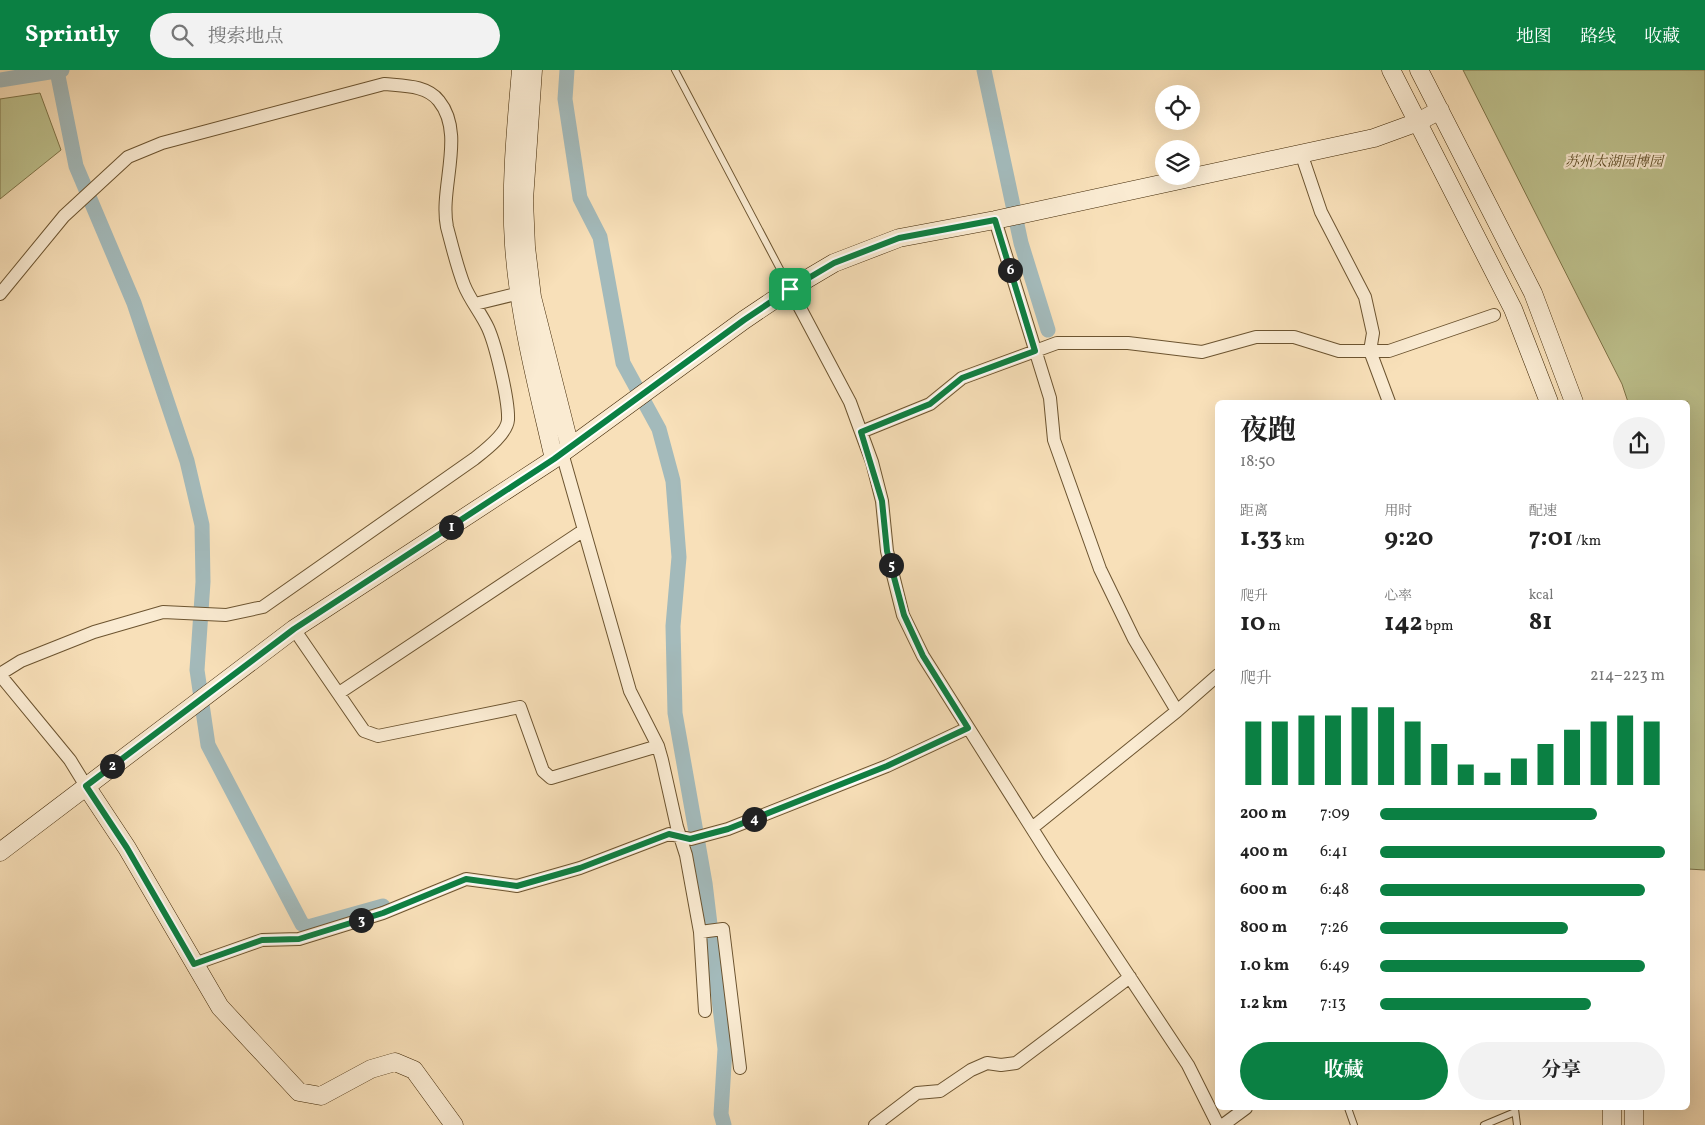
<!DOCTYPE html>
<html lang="zh">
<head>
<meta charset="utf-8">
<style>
	body { margin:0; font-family:Vollkorn,"Noto Serif SC",serif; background:#f2f2f2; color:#222; height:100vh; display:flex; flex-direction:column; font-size:19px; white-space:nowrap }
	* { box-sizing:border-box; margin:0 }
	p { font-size:16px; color:#767676 }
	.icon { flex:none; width:28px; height:28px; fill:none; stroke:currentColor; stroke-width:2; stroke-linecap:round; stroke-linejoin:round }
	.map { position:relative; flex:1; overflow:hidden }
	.side { position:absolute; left:1215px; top:330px; width:475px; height:710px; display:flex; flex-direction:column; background:#fff; border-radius:8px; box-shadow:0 5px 20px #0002 }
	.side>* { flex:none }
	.controls { position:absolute; left:1155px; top:15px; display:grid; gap:10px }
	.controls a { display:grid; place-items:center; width:45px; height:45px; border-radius:50%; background:#fff; box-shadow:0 5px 20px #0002; font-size:25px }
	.pin { position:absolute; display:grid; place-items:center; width:42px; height:42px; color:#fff; margin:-21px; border-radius:10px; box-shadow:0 2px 8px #0006 }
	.km { position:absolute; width:25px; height:25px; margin:-12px; border-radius:50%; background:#222; color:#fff; font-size:14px; line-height:25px; text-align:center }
	.round { display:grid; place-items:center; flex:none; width:52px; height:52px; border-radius:26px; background:#f2f2f2 }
	.head { display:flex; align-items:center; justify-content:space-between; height:85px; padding:0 25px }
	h1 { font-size:28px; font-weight:700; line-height:38px }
	.metrics { display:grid; grid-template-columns:repeat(3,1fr); gap:8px; height:85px; padding:5px 25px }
	.metrics div { display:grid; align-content:center }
	.metrics b { font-size:25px; font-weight:700 }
	.metrics small { font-size:14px; font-weight:400 }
	.metrics p { font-size:14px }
	.chart { height:140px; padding:10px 25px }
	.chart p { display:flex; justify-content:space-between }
	.chart svg { width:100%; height:90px; margin-top:5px; stroke:#0b8043; stroke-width:6 }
	.button { display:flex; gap:10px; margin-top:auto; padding:10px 25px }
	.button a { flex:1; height:58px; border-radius:30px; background:#0b8043; color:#fff; font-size:20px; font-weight:700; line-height:58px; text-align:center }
	.button a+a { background:#f2f2f2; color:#222 }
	ul { padding:0 25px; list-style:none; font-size:16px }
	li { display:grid; grid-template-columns:80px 60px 1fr; align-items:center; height:38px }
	li i { height:12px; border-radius:6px; background:#0b8043 }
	header { display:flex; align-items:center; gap:30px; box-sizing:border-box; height:70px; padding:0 25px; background:#0b8043; color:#fff }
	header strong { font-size:24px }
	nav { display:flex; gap:28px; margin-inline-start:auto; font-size:18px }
	.search { width:350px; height:45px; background:#f2f2f2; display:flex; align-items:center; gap:12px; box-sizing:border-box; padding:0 18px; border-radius:28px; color:#767676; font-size:19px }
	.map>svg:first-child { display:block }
</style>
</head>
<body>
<header>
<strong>Sprintly</strong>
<div class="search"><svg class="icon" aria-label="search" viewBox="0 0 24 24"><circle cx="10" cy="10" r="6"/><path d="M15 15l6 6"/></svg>搜索地点</div>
<nav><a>地图</a><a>路线</a><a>收藏</a></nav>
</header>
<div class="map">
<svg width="1705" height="1055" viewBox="0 0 1705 1055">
	<rect width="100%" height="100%" fill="#f8e0b9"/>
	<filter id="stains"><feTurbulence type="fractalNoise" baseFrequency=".004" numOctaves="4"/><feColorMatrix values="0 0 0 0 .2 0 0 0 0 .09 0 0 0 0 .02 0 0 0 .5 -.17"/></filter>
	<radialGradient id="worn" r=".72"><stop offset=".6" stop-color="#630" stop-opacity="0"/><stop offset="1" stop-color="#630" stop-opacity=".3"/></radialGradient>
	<path fill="#bec28e" stroke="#7e7448" d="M1463,0H1705V800L1688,799V332H1628L1622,314Z
		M40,23L61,80L0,129V29Z"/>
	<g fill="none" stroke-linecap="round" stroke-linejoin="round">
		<path stroke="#a3babb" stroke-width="15" d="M567,0L565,29L580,128L600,167L623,293L659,359L673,411L679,487L673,556L675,643L705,813L725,979L721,1044L724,1055
			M984,0L1021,173L1048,260
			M57,1L76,96L134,233L187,391L202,455L203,512L197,600L208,675L302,854L308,857L383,836
			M0,10L62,0"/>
		<defs>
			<path id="lane" d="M675,0L790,218
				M1348,1038L1354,1055
				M1515,1039L1517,1055
				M1484,1055L1515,1042"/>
			<path id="street" d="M1301,83L1321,142L1365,227L1373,263L1370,281L1389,332
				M995,150L1050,328L1054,370L1100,499L1134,569L1177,641
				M790,219L850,332L872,392L882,431L887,481L903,545L923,586L1050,787L1188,995L1218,1055
				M0,224L64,146L128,87L162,73L384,14C403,16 427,15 439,31C466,64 439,118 447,157C452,176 457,197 464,215C470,230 481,243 488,258C496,276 509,331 508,350C507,364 484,381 474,389L263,537L226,545L163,542L94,562L21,591L0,604
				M475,234L520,223
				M861,362L930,334L962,308L1057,273H1128L1202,282L1256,267H1294L1339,281H1389L1494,245
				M562,383L630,621L658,676L662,690L677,757L686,785L700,862L705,941
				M294,559L364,661L378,666L520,637L543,701L551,708L658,676
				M0,605L70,690L86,716
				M339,623L584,460
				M1032,758L1177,641L1218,605
				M700,862L723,859L740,998
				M194,894L262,870L299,869L383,843L466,809L517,816L580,798L669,764L691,769L728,759L887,696L968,658
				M875,1055L917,1023L940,1021L971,1000L987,993L1001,995L1016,993L1130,907
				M1223,1055L1246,1038"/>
			<path id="secondary" d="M521,0C516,58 510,117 514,175C519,248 538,319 554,389
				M533,0L524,130L526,177L532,227L570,377
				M1391,0L1513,239L1549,332
				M1419,0L1533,223L1574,332
				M86,716L127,778L220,937L299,1022L321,1026L371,999L395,992L414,1000L454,1055
				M0,782L294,559L554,389L744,250L790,219L834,193L899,168L995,150L1374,68L1418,52L1440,40
				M1612,1038V1055
				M1634,1038V1055"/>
		</defs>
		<use href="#lane" stroke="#6c5430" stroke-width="8"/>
		<use href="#street" stroke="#6c5430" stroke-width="14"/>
		<use href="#secondary" stroke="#3e2503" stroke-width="19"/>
		<use href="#lane" stroke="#faebd2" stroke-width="6"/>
		<use href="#street" stroke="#faebd2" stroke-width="12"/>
		<use href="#secondary" stroke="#faebd2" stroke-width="18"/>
	</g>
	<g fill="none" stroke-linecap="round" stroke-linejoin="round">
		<defs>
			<path id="route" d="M995,150L1035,281L962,308L930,334L861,362L882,431L887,481L904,545L923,586L968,658L887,696L728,759L690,769L669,764L580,798L517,816L466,809L383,843L299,869L262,870L194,894L127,778L86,716L294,559L554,389L744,250L790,219L834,193L899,168Z"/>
		</defs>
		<use href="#route" stroke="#fff" stroke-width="10"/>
		<use href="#route" stroke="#0b8043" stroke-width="6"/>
	</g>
	<g text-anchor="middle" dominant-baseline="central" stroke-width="4.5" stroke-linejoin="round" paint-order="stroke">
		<g font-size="14" font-style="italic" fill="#5e4c26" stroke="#faebd2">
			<text x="1614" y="92">苏州太湖园博园</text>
		</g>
	</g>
	<rect width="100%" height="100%" filter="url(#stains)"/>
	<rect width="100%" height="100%" fill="url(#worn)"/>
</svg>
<div class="controls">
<a><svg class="icon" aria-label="locate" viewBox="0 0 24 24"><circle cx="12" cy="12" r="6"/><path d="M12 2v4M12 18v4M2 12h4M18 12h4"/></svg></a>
<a><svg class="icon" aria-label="layers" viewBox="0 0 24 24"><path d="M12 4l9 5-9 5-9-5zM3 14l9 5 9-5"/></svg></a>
</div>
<div class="pin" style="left:790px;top:219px;background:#1e9e55"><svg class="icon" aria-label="arrive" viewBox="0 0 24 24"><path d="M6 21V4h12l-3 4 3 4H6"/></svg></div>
<b class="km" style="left:451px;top:457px">1</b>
<b class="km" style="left:112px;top:696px">2</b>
<b class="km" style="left:361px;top:850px">3</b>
<b class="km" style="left:754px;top:749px">4</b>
<b class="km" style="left:891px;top:495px">5</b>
<b class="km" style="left:1010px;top:200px">6</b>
<section class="side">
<div class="head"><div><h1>夜跑</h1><p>18:50</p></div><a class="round"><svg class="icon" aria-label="share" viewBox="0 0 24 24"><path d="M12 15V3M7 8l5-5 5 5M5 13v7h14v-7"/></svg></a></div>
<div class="metrics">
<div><p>距离</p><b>1.33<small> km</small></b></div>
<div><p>用时</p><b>9:20</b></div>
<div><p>配速</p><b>7:01<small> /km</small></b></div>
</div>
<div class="metrics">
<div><p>爬升</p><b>10<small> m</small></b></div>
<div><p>心率</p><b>142<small> bpm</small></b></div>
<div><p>kcal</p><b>81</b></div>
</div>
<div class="chart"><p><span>爬升</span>214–223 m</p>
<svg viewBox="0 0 160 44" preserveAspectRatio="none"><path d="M5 44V13M15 44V13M25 44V10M35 44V10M45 44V6M55 44V6M65 44V13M75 44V24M85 44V34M95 44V38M105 44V31M115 44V24M125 44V17M135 44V13M145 44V10M155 44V13"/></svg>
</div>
<ul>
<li><b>200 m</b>7:09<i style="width:76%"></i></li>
<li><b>400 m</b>6:41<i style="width:100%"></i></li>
<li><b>600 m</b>6:48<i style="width:93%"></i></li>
<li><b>800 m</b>7:26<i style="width:66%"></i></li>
<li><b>1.0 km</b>6:49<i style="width:93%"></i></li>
<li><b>1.2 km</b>7:13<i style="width:74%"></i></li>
</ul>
<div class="button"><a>收藏</a><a>分享</a></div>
</section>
</div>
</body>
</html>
